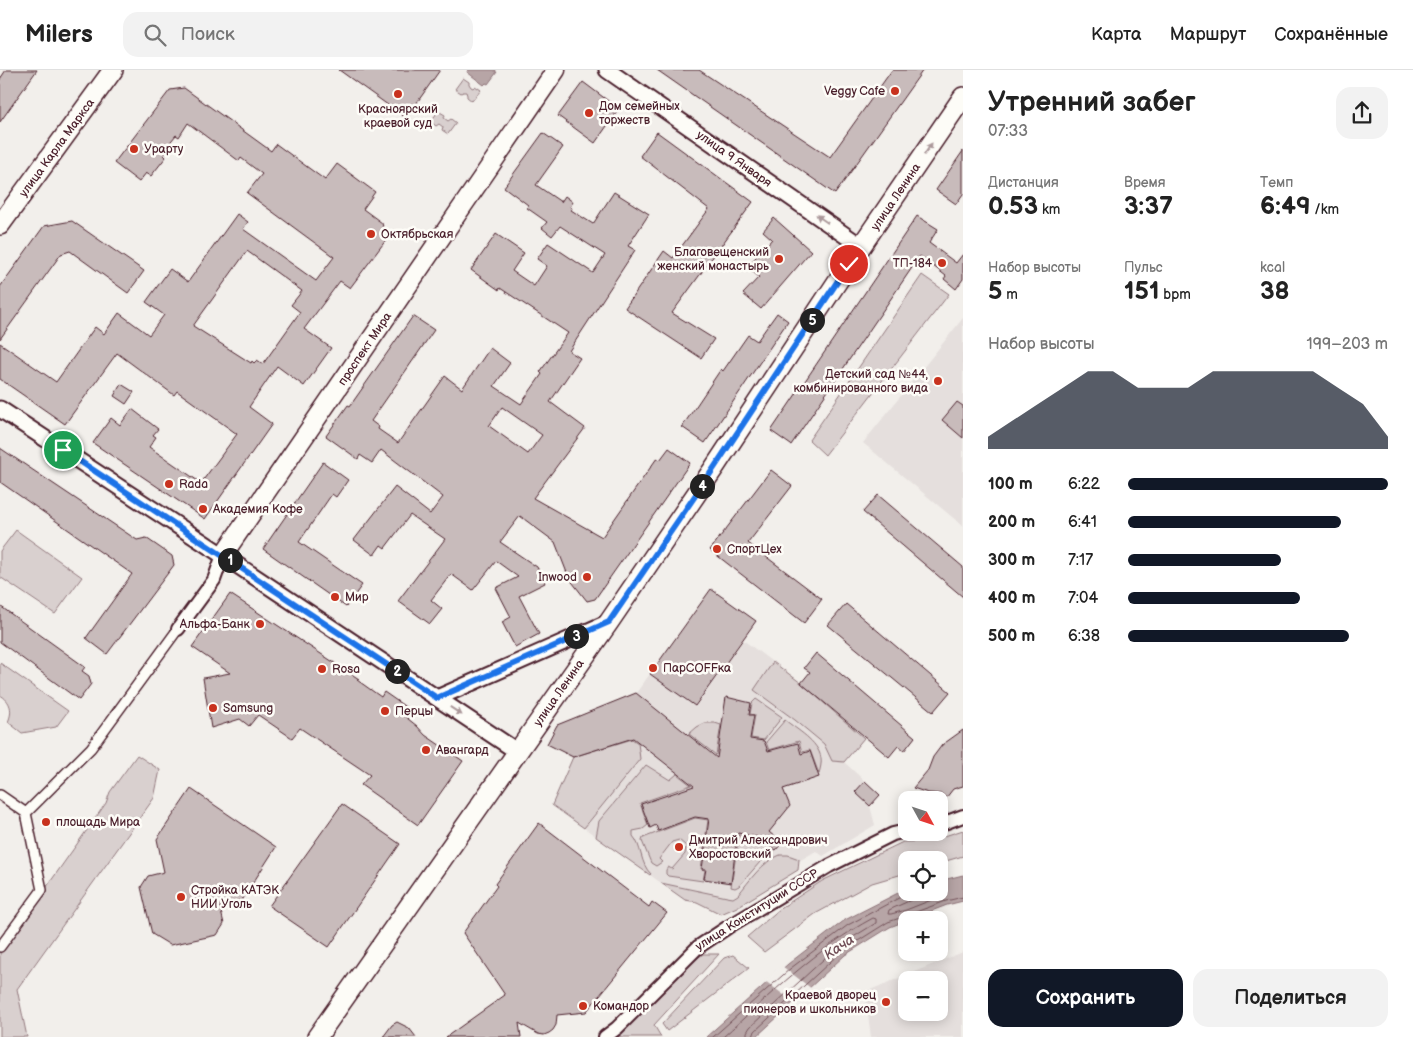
<!DOCTYPE html>
<html lang="ru">
<head>
<meta charset="utf-8">
<style>
	body { margin:0; font-family:"Balsamiq Sans",sans-serif; background:#f2f2f2; color:#222; height:100vh; display:flex; flex-direction:column; font-size:19px; white-space:nowrap }
	* { box-sizing:border-box; margin:0 }
	p { font-size:16px; color:#767676 }
	.icon { flex:none; width:28px; height:28px; fill:none; stroke:currentColor; stroke-width:2; stroke-linecap:round; stroke-linejoin:round }
	.map { position:relative; flex:1; overflow:hidden }
	.sheet { display:flex; flex-direction:column; background:#fff; width:450px }
	.sheet>* { flex:none }
	.needle { width:32px; rotate:130deg }
	.fabs { position:absolute; left:898px; top:721px; display:grid; gap:10px }
	.fabs a { display:grid; place-items:center; width:50px; height:50px; border-radius:10px; background:#fff; box-shadow:0 2px 12px #0003; font-size:25px }
	.pin { position:absolute; display:grid; place-items:center; width:42px; height:42px; color:#fff; margin:-21px; border:2px solid #fff; border-radius:50%; box-shadow:0 1px 5px #0007 }
	.km { position:absolute; width:25px; height:25px; margin:-12px; border-radius:50%; background:#222; color:#fff; font-size:14px; line-height:25px; text-align:center }
	.round { display:grid; place-items:center; flex:none; width:52px; height:52px; border-radius:15px; background:#f2f2f2 }
	.summary { display:flex; align-items:center; justify-content:space-between; height:85px; padding:0 25px }
	h1 { font-size:28px; font-weight:800; line-height:38px }
	.figures { display:grid; grid-template-columns:repeat(3,1fr); gap:8px; height:85px; padding:5px 25px }
	.figures div { display:grid; align-content:center }
	.figures b { font-size:25px; font-weight:800 }
	.figures small { font-size:14px; font-weight:400 }
	.figures p { font-size:14px }
	.chart { height:140px; padding:10px 25px }
	.chart p { display:flex; justify-content:space-between }
	.chart svg { width:100%; height:90px; margin-top:5px; fill:#111827; opacity:.7 }
	.action { display:flex; gap:10px; margin-top:auto; padding:10px 25px }
	.action a { flex:1; height:58px; border-radius:15px; background:#111827; color:#fff; font-size:20px; font-weight:800; line-height:58px; text-align:center }
	.action a+a { background:#f2f2f2; color:#222 }
	ul { padding:0 25px; list-style:none; font-size:16px }
	li { display:grid; grid-template-columns:80px 60px 1fr; align-items:center; height:38px }
	li i { height:12px; border-radius:6px; background:#111827 }
	header { display:flex; align-items:center; gap:30px; box-sizing:border-box; height:70px; padding:0 25px; background:#fff; border-bottom:1px solid #e0e0e0 }
	header strong { font-size:24px }
	nav { display:flex; gap:28px; margin-inline-start:auto; font-size:18px }
	.search { width:350px; height:45px; background:#f2f2f2; display:flex; align-items:center; gap:12px; box-sizing:border-box; padding:0 18px; border-radius:15px; color:#767676; font-size:19px }
	main { display:flex; flex:1; min-height:0 }
	.map>svg:first-child { display:block }
</style>
</head>
<body>
<header>
<strong>Milers</strong>
<div class="search"><svg class="icon" aria-label="search" viewBox="0 0 24 24"><circle cx="10" cy="10" r="6"/><path d="M15 15l6 6"/></svg>Поиск</div>
<nav><a>Карта</a><a>Маршрут</a><a>Сохранённые</a></nav>
</header>
<main>
<div class="map">
<svg width="963" height="967" viewBox="0 0 963 967">
	<rect width="100%" height="100%" fill="#f2efeb"/>
	<filter id="ink" filterUnits="userSpaceOnUse"><feTurbulence type="fractalNoise" baseFrequency=".02" numOctaves="2"/><feDisplacementMap in="SourceGraphic" scale="10" xChannelSelector="R" yChannelSelector="G"/><feConvolveMatrix kernelMatrix="1 2 1 2 8 2 1 2 1" color-interpolation-filters="sRGB"/></filter>
	<g filter="url(#ink)">
		<path fill="#e5dfdd" fill-rule="evenodd" d="M963,248V456L863,373Z
			M743,570L801,613L864,668L844,692L880,725L870,736L875,755L823,786L816,781L799,791L798,800L737,837L721,844L697,832L685,830L552,735L572,688L547,674L557,655L636,623L650,604L696,636Z
			M963,882V967H871L865,922ZM906,910H939V942H906Z"/>
		<path fill="#d9d0cf" stroke="#92787d" d="M463,8L469,12V14L471,17L473,18L475,16L481,20L472,31L467,27V25L466,22H463L461,23L455,19Z
			M438,41L445,45L444,48L448,51L451,49L456,53L448,64L442,60L443,57L439,54L436,56L431,52Z
			M922,205L949,224L825,385L809,370Z
			M16,460L82,507L55,544L0,507V481Z
			M773,592L801,613L864,668L844,692L832,691L824,674L795,650L754,620Z
			M0,593L68,641L56,657L22,663L8,652C13,641 11,631 0,625Z
			M756,629L782,647L764,670L751,668L755,645L750,644L752,633Z
			M785,650C797,660 818,671 821,688C822,693 820,699 819,704L810,680L802,682L799,671L769,680L766,672Z
			M705,653H715L721,655L716,685L689,664L697,657Z
			M632,669L638,673L640,689L584,758L552,735L573,687Z
			M137,685L160,700L154,728L17,919L27,967H0V883L106,733L110,722Z
			M646,695L670,710L677,704L691,715L640,733L648,755L643,759L633,761V766C642,776 640,794 651,804L650,805L596,767L599,751Z
			M695,748L708,750L701,799L705,800L703,811L668,806L666,804V800L668,797L672,799L685,784L686,776L679,770L672,772L659,789L662,792L656,796L651,793L642,771L643,768Z
			M963,760V786L939,793V790H906V803L872,813L815,844L764,882L747,867L781,838L822,811L903,772L929,771Z
			M739,765L761,769L775,781L760,792L739,816L735,818L731,817Z
			M780,785H788L799,789L798,800L737,837L721,844L697,832L685,830L661,813L727,827L733,828L738,825C750,810 762,792 780,785Z
			M703,884H719L654,955L661,967H618L689,894Z
			M733,885L749,898L667,961L662,954L724,888Z"/>
		<path fill="#b7a5a6" stroke="#8b6f75" d="M468,0H496L495,2H497L488,14L486,13L484,15L467,2Z
			M963,805V831L947,835L890,857L845,885L756,967H706L788,894L845,850L900,822L906,820V822H939V811Z"/>
		<path fill="#f2efeb" d="M782,896L812,919L796,934L765,911Z"/>
		<g fill="none" stroke-linecap="round" stroke-linejoin="round">
			<path stroke="#76555c" stroke-width="1" d="M917,822L911,830L889,840L888,844H891L906,840L939,827L940,824L939,822
				M713,967L791,898L848,855L910,822
				M723,967C770,925 817,878 873,848L876,849V853L837,877L750,957L747,962V967
				M753,967L755,961L842,881L888,852L903,847L909,846L913,843L946,831L963,827"/>
		</g>
		<path fill="#c8bbbb" stroke="#4a1f2b" fill-rule="evenodd" d="M6,0H37L0,52V9Z
			M339,0H440L406,48Z
			M657,0H699L830,87L892,0H923L835,124Z
			M583,12L619,39L595,73L558,46Z
			M184,18L271,81L276,74L325,110L337,94L375,122L363,139L382,153L386,170L350,218L340,211L304,259L331,278L304,316L277,296L249,337L272,354L205,449L93,373L111,348L120,355L132,339L158,359L153,365L156,367L149,377L201,413L237,364L177,321L174,325L117,283L65,354L0,309V273L56,312L95,257L104,264L119,243L149,265L164,245L146,232L170,199L188,212L237,144L248,152L243,159L316,211L334,187L247,123L262,104L241,88L239,91L188,53L179,67L176,65L163,81L166,83L164,85L166,87L151,106L146,103L139,112L114,93L170,20ZM247,181L302,221L291,235L300,242L263,294L257,290L254,293L252,291L251,293L193,256Z
			M657,62L753,132L672,243L714,269L701,288L625,238L664,181L673,188L709,139L640,86Z
			M543,63L563,77L536,115L561,132L565,126L573,132L570,137L572,138L571,140L593,154L614,122L649,144L628,176L635,180L569,281L580,288L550,332L585,358L533,428L602,467L657,388L660,390L669,378L690,393L595,529L587,531L569,508L555,472L520,446L500,472L537,497L545,513L519,526L539,564L515,577L502,552L511,547L496,518L518,507L496,491L473,520L451,504L431,530L442,539L430,554L398,531L445,469L410,445L385,478L381,475L374,485L354,470L395,417L430,444L443,427L381,380L372,393L360,385L358,389L326,366L348,335L350,336L413,246L434,260L371,351L379,357L378,359L398,373L445,306L462,319L490,278L510,293L494,316L521,334L542,304L540,302L568,263L500,218L499,220L471,200L496,164L524,183L512,201L534,216L547,196L537,189L548,173L593,203L605,185L560,156L552,166L542,158L547,152L527,138L528,135L504,117ZM502,337L542,365L528,384L489,356Z
			M963,81V124L956,134L936,120Z
			M917,146L938,159L929,173L956,193L963,184V209L956,219L944,209L946,206L920,186L791,375L771,361Z
			M774,148L811,181L761,239L743,224L759,207L747,197L772,169L763,161Z
			M72,151L144,201L128,223L70,181L61,184L0,269V217L44,156Z
			M777,243L788,251L705,373L682,357L721,299L723,301L748,265L757,271Z
			M121,314L134,322L126,334L114,326Z
			M957,332L963,336V368L942,350Z
			M0,378L137,470L146,468L172,486L174,495L107,584L86,568L132,504L0,412Z
			M323,392L348,410L336,427L332,424L299,472L362,515L346,537L263,479Z
			M771,400L792,416L748,473L822,529L804,553L710,480Z
			M878,425L963,497V527L863,442Z
			M711,519L756,551L695,636L650,604Z
			M230,524L359,609L357,610L381,627L384,622L407,638L403,645L417,656L425,665L463,691L418,755L361,715L370,705L300,658L292,668L258,645L249,656L240,649L211,658L203,608L230,603L192,577Z
			M846,534L950,622L933,642L828,555Z
			M0,536L85,597L82,601L89,606L91,614L79,630L0,572Z
			M816,583L915,667L904,681L898,676L889,687L801,613L810,602L804,598Z
			M636,623L717,688L726,627L751,633L749,645H754L750,669L764,671L768,681L798,673L801,684L810,681L819,707L783,719L790,736L769,762L782,773L776,780L761,768L738,763L731,813L704,809L706,799H702L709,749L695,747L658,761L656,755L650,758L641,734L694,716L633,668L573,687L547,674L557,655Z
			M963,660V716L953,719L946,728L942,724L928,723L913,718L928,700L933,687L942,675Z
			M865,711L880,725L870,736L855,722Z
			M191,719L276,777L242,830L220,837L224,854L217,865L170,875L152,864L141,817L148,806L164,802L157,769Z
			M342,734L400,774L329,877L269,836Z
			M539,753L649,837L652,832L667,843L586,942L557,945L556,955L553,960L549,963L544,965L538,964L519,953L521,967H446L505,925L463,863L497,816L495,814Z
			M397,952L409,958L416,967H383L392,955Z"/>
		<g fill="none" stroke-linecap="round" stroke-linejoin="round">
			<defs>
				<path id="pedestrian" d="M0,725L26,743
					M0,877L42,820L26,743L91,678L178,559"/>
				<path id="minor" d="M178,559L214,510L223,485
					M939,755L963,746
					M605,967L617,958L698,877L728,857L829,796L893,764L906,761"/>
				<path id="tertiary" d="M607,0L862,177
					M0,339L201,471L518,682
					M437,628L609,552"/>
				<path id="secondary" d="M223,485L556,0"/>
				<path id="primary" d="M0,155L113,0
					M317,967L609,552L714,398L849,194L963,27"/>
			</defs>
			<use href="#pedestrian" stroke="#4a1f2b" stroke-width="12"/>
			<use href="#minor" stroke="#4a1f2b" stroke-width="16"/>
			<use href="#tertiary" stroke="#4a1f2b" stroke-width="19"/>
			<use href="#secondary" stroke="#4a1f2b" stroke-width="21"/>
			<use href="#primary" stroke="#4a1f2b" stroke-width="22"/>
			<use href="#pedestrian" stroke="#fdfcf7" stroke-width="9"/>
			<use href="#minor" stroke="#fdfcf7" stroke-width="12"/>
			<use href="#tertiary" stroke="#fdfcf7" stroke-width="15"/>
			<use href="#secondary" stroke="#fdfcf7" stroke-width="18"/>
			<use href="#primary" stroke="#fdfcf7" stroke-width="19"/>
		</g>
		<defs><path id="oneway-solid" d="M-6-.8H1V-3.2L6.5 0L1 3.2V.8H-6Z" transform="scale(1.25)"/></defs>
		<g fill="#ac999b">
			<use href="#oneway-solid" transform="translate(928 79) rotate(-56)"/>
			<use href="#oneway-solid" transform="translate(822 149) rotate(-145)"/>
			<use href="#oneway-solid" transform="translate(456 641) rotate(34)"/>
		</g>
	</g>
	<g fill="none" stroke-linecap="round" stroke-linejoin="round" filter="url(#ink)">
		<defs>
			<path id="route" d="M63,380L437,628L609,552L714,398L849,194"/>
		</defs>
		<use href="#route" stroke="#fff" stroke-width="10"/>
		<use href="#route" stroke="#1a73e8" stroke-width="6"/>
	</g>
	<g fill="#c8321e" stroke="#fdfcf7" stroke-width="2">
		<circle cx="895" cy="21" r="5"/>
		<circle cx="398" cy="24" r="5"/>
		<circle cx="589" cy="43" r="5"/>
		<circle cx="134" cy="79" r="5"/>
		<circle cx="371" cy="164" r="5"/>
		<circle cx="779" cy="189" r="5"/>
		<circle cx="942" cy="193" r="5"/>
		<circle cx="938" cy="311" r="5"/>
		<circle cx="169" cy="414" r="5"/>
		<circle cx="203" cy="439" r="5"/>
		<circle cx="717" cy="479" r="5"/>
		<circle cx="587" cy="507" r="5"/>
		<circle cx="335" cy="527" r="5"/>
		<circle cx="260" cy="554" r="5"/>
		<circle cx="653" cy="598" r="5"/>
		<circle cx="322" cy="599" r="5"/>
		<circle cx="213" cy="638" r="5"/>
		<circle cx="385" cy="641" r="5"/>
		<circle cx="426" cy="680" r="5"/>
		<circle cx="46" cy="752" r="5"/>
		<circle cx="679" cy="777" r="5"/>
		<circle cx="181" cy="827" r="5"/>
		<circle cx="886" cy="932" r="5"/>
		<circle cx="583" cy="936" r="5"/>
	</g>
	<g text-anchor="middle" dominant-baseline="central" stroke-width="5" stroke-linejoin="round" paint-order="stroke">
		<g font-size="12" fill="#4a1f2b" stroke="#fdfcf7" text-anchor="start">
			<text x="885" y="21" text-anchor="end">Veggy Cafe</text>
			<text x="599" y="36">Дом семейных<tspan x="599" dy="14">торжеств</tspan></text>
			<text x="398" y="39" text-anchor="middle">Красноярский<tspan x="398" dy="14">краевой суд</tspan></text>
			<text x="144" y="79">Урарту</text>
			<text x="381" y="164">Октябрьская</text>
			<text x="769" y="182" text-anchor="end">Благовещенский<tspan x="769" dy="14">женский монастырь</tspan></text>
			<text x="932" y="193" text-anchor="end">ТП-184</text>
			<text x="928" y="304" text-anchor="end">Детский сад №44,<tspan x="928" dy="14">комбинированного вида</tspan></text>
			<text x="179" y="414">Rada</text>
			<text x="213" y="439">Академия Кофе</text>
			<text x="727" y="479">СпортЦех</text>
			<text x="577" y="507" text-anchor="end">Inwood</text>
			<text x="345" y="527">Мир</text>
			<text x="250" y="554" text-anchor="end">Альфа-Банк</text>
			<text x="663" y="598">ПарCOFFка</text>
			<text x="332" y="599">Rosa</text>
			<text x="223" y="638">Samsung</text>
			<text x="395" y="641">Перцы</text>
			<text x="436" y="680">Авангард</text>
			<text x="56" y="752">площадь Мира</text>
			<text x="689" y="770">Дмитрий Александрович<tspan x="689" dy="14">Хворостовский</tspan></text>
			<text x="191" y="820">Стройка КАТЭК<tspan x="191" dy="14">НИИ Уголь</tspan></text>
			<text x="876" y="925" text-anchor="end">Краевой дворец<tspan x="876" dy="14">пионеров и школьников</tspan></text>
			<text x="593" y="936">Командор</text>
		</g>
		<g font-size="12" fill="#4a1f2b" stroke="#fdfcf7">
			<text transform="translate(57 78) rotate(-54)">улица Карла Маркса</text>
			<text transform="translate(734 89) rotate(35)">улица 9 Января</text>
			<text transform="translate(896 127) rotate(-56)">улица Ленина</text>
			<text transform="translate(365 279) rotate(-56)">проспект Мира</text>
			<text transform="translate(559 623) rotate(-55)">улица Ленина</text>
			<text transform="translate(757 840) rotate(-32)">улица Конституции СССР</text>
		</g>
		<g font-size="14" font-style="italic" fill="#704e56" stroke="#fdfcf7">
			<text transform="translate(839 877) rotate(-34)">Кача</text>
		</g>
	</g>
</svg>
<div class="fabs">
<a><svg class="needle" viewBox="-14 -14 28 28"><path d="M0-13l5 13h-10z" fill="#e53935"/><path d="M0 13l5-13h-10z" fill="#767676"/></svg></a>
<a><svg class="icon" aria-label="locate" viewBox="0 0 24 24"><circle cx="12" cy="12" r="6"/><path d="M12 2v4M12 18v4M2 12h4M18 12h4"/></svg></a>
<a>+</a>
<a>−</a>
</div>
<div class="pin" style="left:63px;top:380px;background:#1e9e55"><svg class="icon" aria-label="arrive" viewBox="0 0 24 24"><path d="M6 21V4h12l-3 4 3 4H6"/></svg></div>
<div class="pin" style="left:849px;top:194px;background:#d93025"><svg class="icon" aria-label="check" viewBox="0 0 24 24"><path d="M5 12l5 5 9-10"/></svg></div>
<b class="km" style="left:230px;top:490px">1</b>
<b class="km" style="left:397px;top:601px">2</b>
<b class="km" style="left:576px;top:566px">3</b>
<b class="km" style="left:702px;top:416px">4</b>
<b class="km" style="left:812px;top:250px">5</b>
</div>
<section class="sheet">
<div class="summary"><div><h1>Утренний забег</h1><p>07:33</p></div><a class="round"><svg class="icon" aria-label="share" viewBox="0 0 24 24"><path d="M12 15V3M7 8l5-5 5 5M5 13v7h14v-7"/></svg></a></div>
<div class="figures">
<div><p>Дистанция</p><b>0.53<small> km</small></b></div>
<div><p>Время</p><b>3:37</b></div>
<div><p>Темп</p><b>6:49<small> /km</small></b></div>
</div>
<div class="figures">
<div><p>Набор высоты</p><b>5<small> m</small></b></div>
<div><p>Пульс</p><b>151<small> bpm</small></b></div>
<div><p>kcal</p><b>38</b></div>
</div>
<div class="chart"><p><span>Набор высоты</span>199–203 m</p>
<svg viewBox="0 0 160 44" preserveAspectRatio="none"><path d="M0 44V38L10 30L20 22L30 14L40 6L50 6L60 14L70 14L80 14L90 6L100 6L110 6L120 6L130 6L140 14L150 22L160 38V44z"/></svg>
</div>
<ul>
<li><b>100 m</b>6:22<i style="width:100%"></i></li>
<li><b>200 m</b>6:41<i style="width:82%"></i></li>
<li><b>300 m</b>7:17<i style="width:59%"></i></li>
<li><b>400 m</b>7:04<i style="width:66%"></i></li>
<li><b>500 m</b>6:38<i style="width:85%"></i></li>
</ul>
<div class="action"><a>Сохранить</a><a>Поделиться</a></div>
</section>
</main>
</body>
</html>
